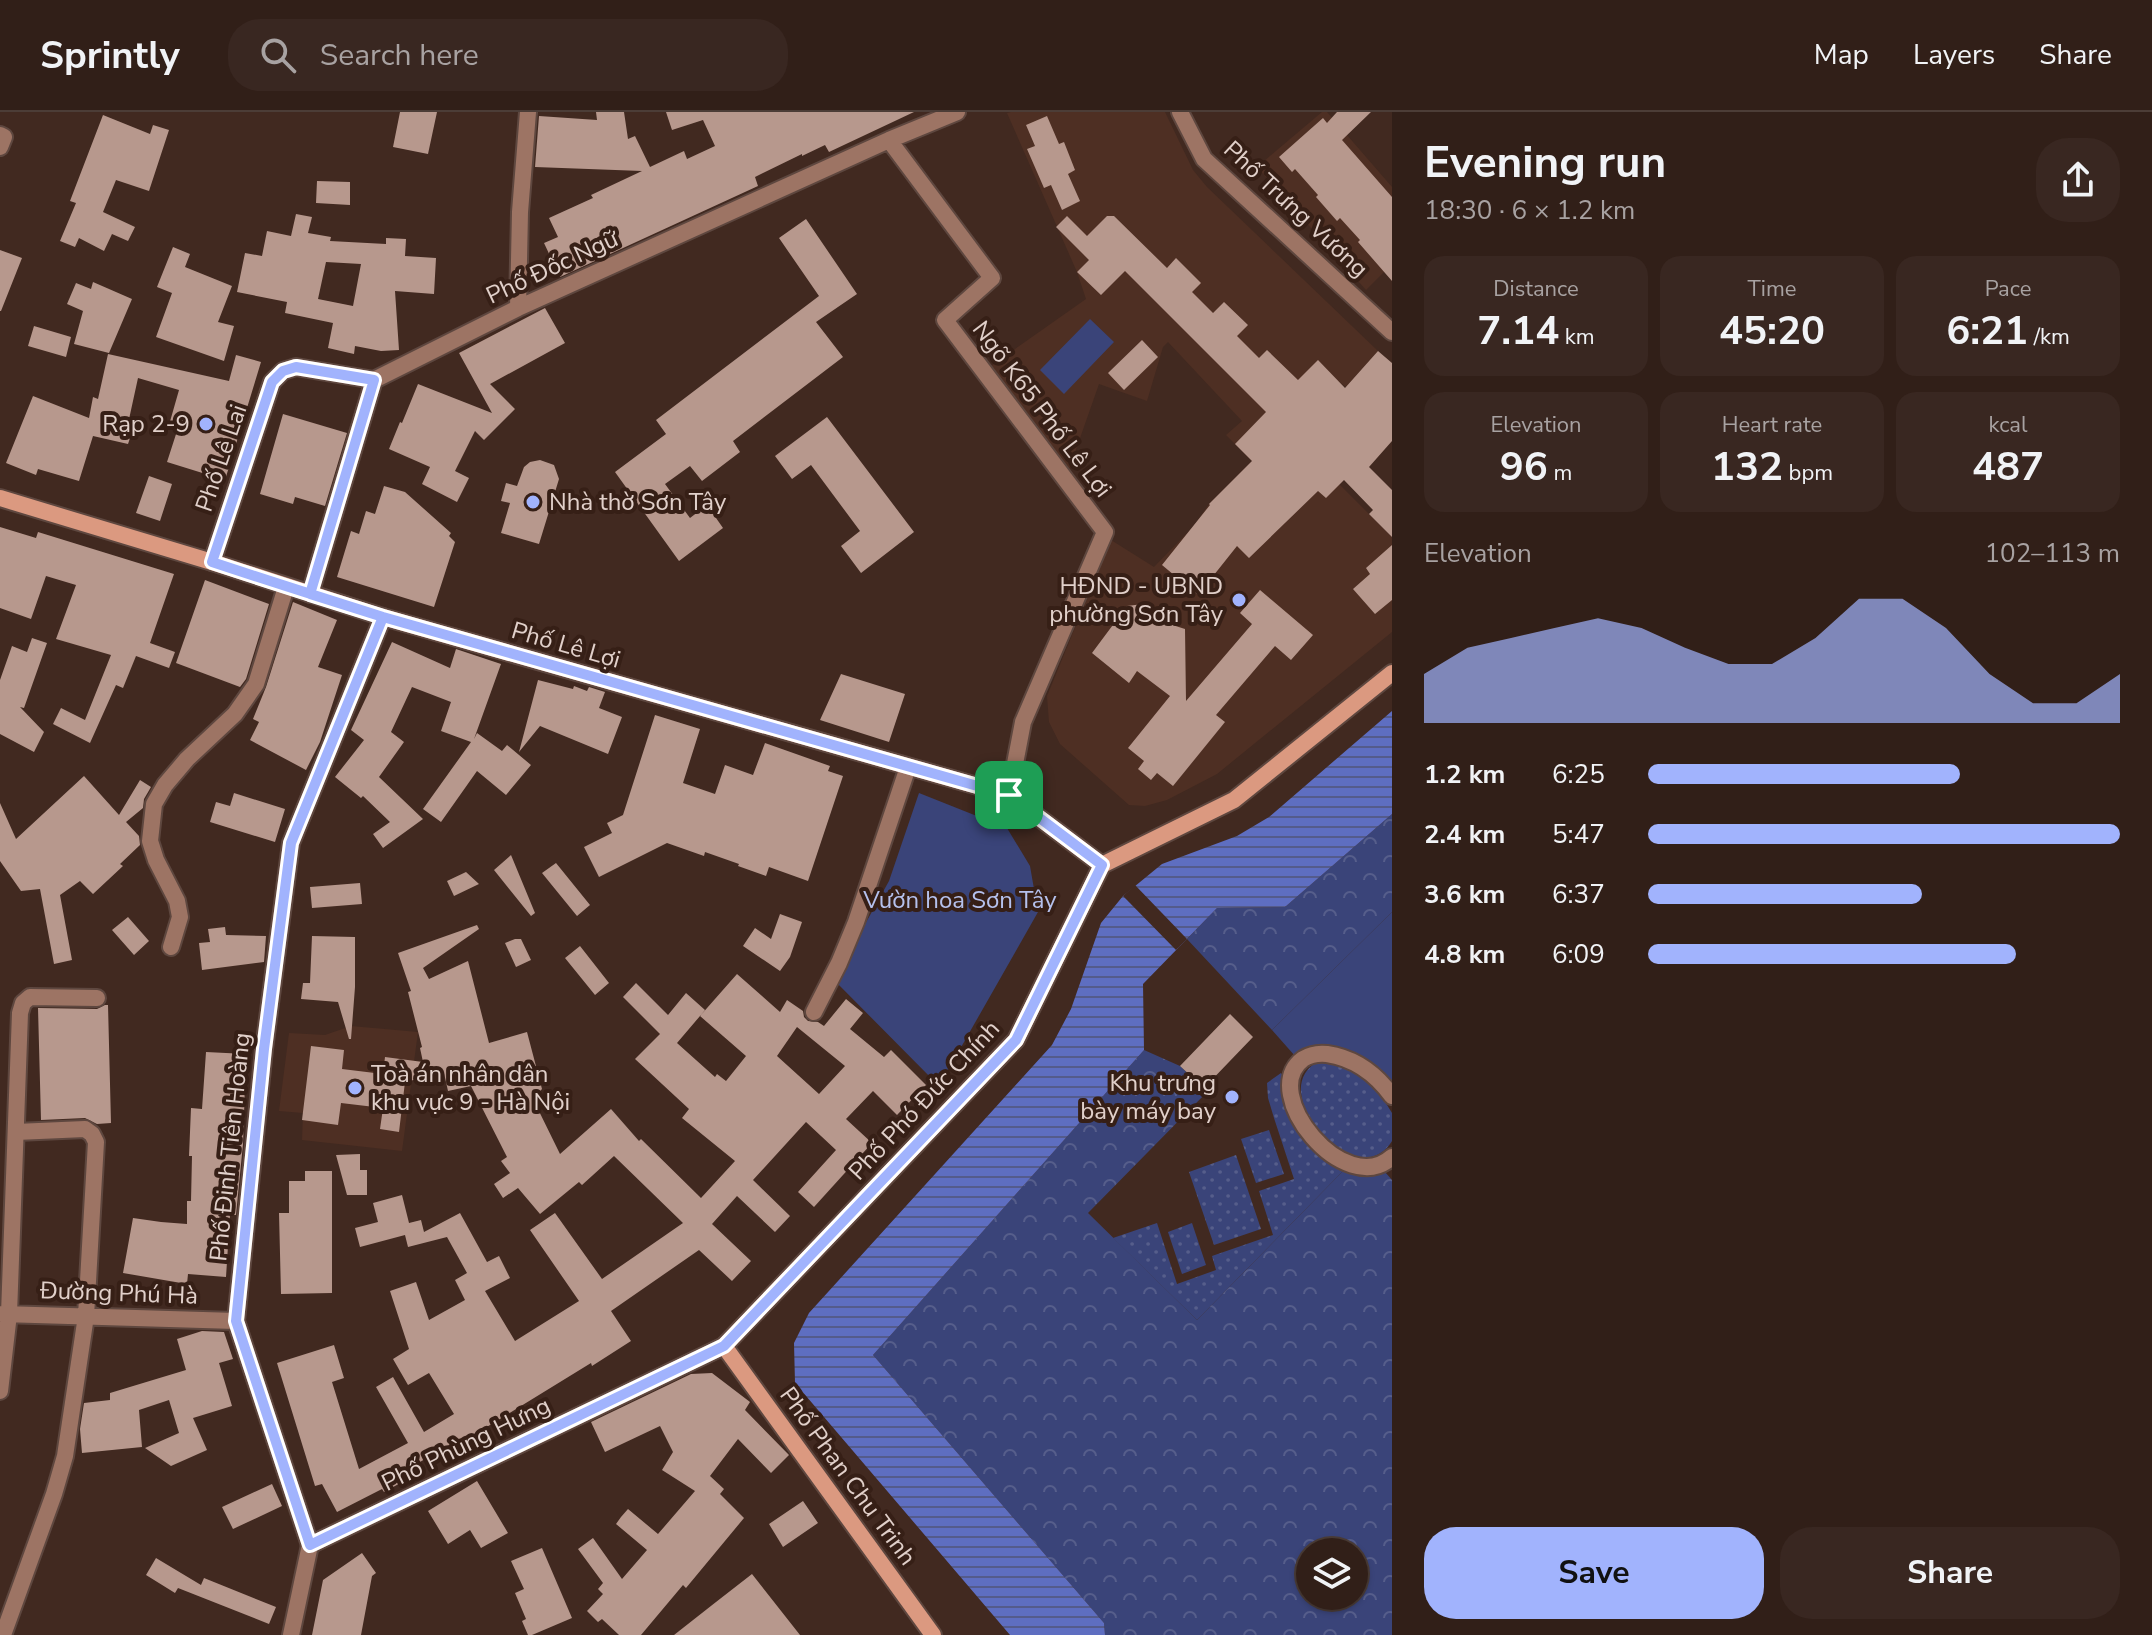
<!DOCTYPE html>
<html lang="en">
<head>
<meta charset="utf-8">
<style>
	body { margin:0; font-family:"Nunito Sans",sans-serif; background:#392721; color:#f1f3f6; height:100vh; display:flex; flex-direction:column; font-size:30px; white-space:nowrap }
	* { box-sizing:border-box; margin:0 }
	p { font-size:26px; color:#a8a2a2 }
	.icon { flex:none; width:44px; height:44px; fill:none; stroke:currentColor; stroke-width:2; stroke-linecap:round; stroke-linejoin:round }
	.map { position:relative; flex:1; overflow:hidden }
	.sheet { display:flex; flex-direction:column; background:#311f18; width:760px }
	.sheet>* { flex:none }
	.fabs { position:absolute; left:1296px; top:1426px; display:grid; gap:16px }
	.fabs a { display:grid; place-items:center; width:72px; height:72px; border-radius:50%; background:#311f18; box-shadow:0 2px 6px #0004,0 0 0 2px #4c3d37; font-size:40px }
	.pin { position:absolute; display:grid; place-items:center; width:68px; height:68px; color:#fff; margin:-34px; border-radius:16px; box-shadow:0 4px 12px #0006 }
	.round { display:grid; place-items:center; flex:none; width:84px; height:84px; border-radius:32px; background:#392721 }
	.headline { display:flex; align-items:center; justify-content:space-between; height:136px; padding:0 32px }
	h1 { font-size:44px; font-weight:700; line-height:60px }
	.metrics { display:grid; grid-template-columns:repeat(3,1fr); gap:12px; height:136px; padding:8px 32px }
	.metrics div { display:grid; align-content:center; border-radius:20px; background:#392721; text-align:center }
	.metrics b { font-size:40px; font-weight:700 }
	.metrics small { font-size:22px; font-weight:400 }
	.metrics p { font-size:22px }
	.chart { height:224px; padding:16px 32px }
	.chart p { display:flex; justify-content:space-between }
	.chart svg { width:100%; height:144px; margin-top:8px; fill:#a1b3fd; opacity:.7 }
	.cta { display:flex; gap:16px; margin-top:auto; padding:16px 32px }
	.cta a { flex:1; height:92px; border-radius:32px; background:#a1b3fd; color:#111; font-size:32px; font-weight:700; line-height:92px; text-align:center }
	.cta a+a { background:#392721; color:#f1f3f6 }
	ul { padding:0 32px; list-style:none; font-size:26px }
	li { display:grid; grid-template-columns:128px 96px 1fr; align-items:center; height:60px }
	li i { height:20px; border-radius:10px; background:#a1b3fd }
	header { display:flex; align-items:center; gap:48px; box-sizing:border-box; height:112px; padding:0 40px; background:#311f18; border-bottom:2px solid #4c3d37 }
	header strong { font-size:38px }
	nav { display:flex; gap:44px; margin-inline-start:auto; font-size:28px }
	.search { width:560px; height:72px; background:#392721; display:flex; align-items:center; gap:20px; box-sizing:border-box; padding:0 28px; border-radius:32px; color:#a8a2a2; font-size:30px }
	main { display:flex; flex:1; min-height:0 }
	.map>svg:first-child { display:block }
</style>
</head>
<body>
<header>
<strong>Sprintly</strong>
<div class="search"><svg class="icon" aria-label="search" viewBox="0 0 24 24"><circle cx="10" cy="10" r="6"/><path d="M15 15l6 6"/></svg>Search here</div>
<nav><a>Map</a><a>Layers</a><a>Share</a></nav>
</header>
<main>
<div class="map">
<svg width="1392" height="1523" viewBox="0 0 1392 1523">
	<defs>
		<pattern id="grass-dots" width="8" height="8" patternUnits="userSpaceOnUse" patternTransform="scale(2)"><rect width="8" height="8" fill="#3a4479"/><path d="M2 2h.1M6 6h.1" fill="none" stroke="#565e8b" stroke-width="1.8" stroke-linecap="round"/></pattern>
		<pattern id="forest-crowns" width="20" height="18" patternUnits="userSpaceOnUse" patternTransform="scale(2)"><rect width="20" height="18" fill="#3a4479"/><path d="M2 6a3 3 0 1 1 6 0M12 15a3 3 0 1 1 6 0" fill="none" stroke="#565e8b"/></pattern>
		<pattern id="water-rules" width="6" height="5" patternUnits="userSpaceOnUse" patternTransform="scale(2)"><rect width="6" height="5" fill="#5e6ec1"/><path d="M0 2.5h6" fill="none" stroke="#545b8c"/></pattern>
	</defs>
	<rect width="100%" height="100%" fill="#412920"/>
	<path fill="#4e2f23" d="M1011,0H1165L1193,58L1207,75L1378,239L1346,275L1335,267L1310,343L1392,425V520L1217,662L1167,688L1145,694L1129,693L1060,632L1049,610L1047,584L1111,428L1154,455L1193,415L1209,392L1252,349L1226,323L1242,309L1168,230L1163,235L1147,289L1099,272L1065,369L981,261L1086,187L1077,160L1007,1Z
		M1322,0H1327L1392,75V152L1366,178L1257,55Z
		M351,914L418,920L402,1039L302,1028L303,1001L279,999L289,921L325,923Z"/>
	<path fill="url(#grass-dots)" d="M1319,949L1339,952L1361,964L1379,980L1392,1001V1029C1358,1086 1261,978 1319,949Z
		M1281,961L1285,967L1293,1001L1346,1056L1197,1208L1113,1126L1157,1111L1177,1172L1216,1158L1212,1144L1273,1123L1259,1079L1294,1067L1274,1006L1268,986L1267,971Z
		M1269,1018L1284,1062L1256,1071L1241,1027Z
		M1236,1043L1261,1117L1214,1133L1189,1060Z
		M1192,1111L1206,1153L1182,1162L1168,1120Z"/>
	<path fill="url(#forest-crowns)" fill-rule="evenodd" d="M1392,702V800L1272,918L1187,827L1217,796L1285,795Z
		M1144,938L1180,954L1207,980L1088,1101L1197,1208L1346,1056C1359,1062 1371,1066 1385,1060L1392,1068V1523H1105L1104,1511L873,1243ZM1310,1440H1354V1484H1310Z"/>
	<path fill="#3a4479" d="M1090,207L1114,230L1064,282L1040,258Z
		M919,681L1007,716L1030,754L1038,800L939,974L834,868L889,769Z
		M1392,800V971C1367,943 1330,923 1295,944L1272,918Z"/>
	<path fill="url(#water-rules)" d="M1392,599V702L1285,795L1217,796L1143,872L1144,938L873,1243L1104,1511L1105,1523H1010L795,1271L794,1231L809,1201L1052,933L1071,897L1101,811L1123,784L1162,752L1237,724L1269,705Z"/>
	<path fill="#412920" d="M1135,773L1187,827L1176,838L1123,784Z"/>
	<path fill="#b7988d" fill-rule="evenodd" d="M400,0H437L428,42L393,35Z
		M596,0H624L628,27L635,24L650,55L684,39L687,47L715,34L703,8L672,18L666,0H914L829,40L825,33L802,44V42L755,65L758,74L560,165L544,131L558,125L549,106L593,86L591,83L642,59L535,55L539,4L597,8Z
		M1337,0H1371L1342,28L1392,85V169L1358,130L1360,128L1340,106L1337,109L1316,85L1318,83L1295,57L1292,60L1279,45L1323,6L1327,11Z
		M103,3L150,22L153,13L169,18L149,79L116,68L103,100L135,115L128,129L112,122L104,139L79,126L75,135L60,129L76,91L70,89Z
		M1047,4L1059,32L1064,30L1075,58L1068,62L1080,89L1062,98L1051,73L1044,76L1027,37L1035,34L1026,13Z
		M317,69L350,70V93L316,91Z
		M296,102L312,105L308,121L331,125L330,129L386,132V126L406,127L405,144L436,146L434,182L395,179L399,238L381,239L355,234L354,242L328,236L333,211L285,201L287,190L237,180L245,141L262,144L267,119L291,124ZM326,150L361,152L353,194L318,187Z
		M1067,104L1087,124L1107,104H1114L1167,156L1176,146L1201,171L1192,180L1213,201L1224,190L1248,213L1237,224L1259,246L1267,238L1298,268L1318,248L1345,276L1378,239L1392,251V329L1369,355L1392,378V425L1369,402L1373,398L1344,368L1326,386L1318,379L1249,446L1237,434L1198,483L1162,453L1210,393L1209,392L1252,349L1235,332L1266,300L1125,159L1101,183L1077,160L1089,148L1056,115Z
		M806,107L857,182L816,210L843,245L733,329L740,340L702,369L690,354L665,372L690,406L707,393L723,416L679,449L615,360L666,322L656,308L819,184L779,126Z
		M173,135L190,142L185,155L232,174L218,210L234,214L224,249L156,225L172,181L157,175Z
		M0,138L22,146L1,199H0Z
		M93,170L132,187L109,241L74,232L83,199L67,192L76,171L91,177Z
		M545,196L565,231L490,272L515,297L484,328L475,319L455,359L469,366L457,390L422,372L430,355L389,337L400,310L402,311L418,272L492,301L459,241Z
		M34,214L71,225L66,245L28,234Z
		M1142,228L1158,245L1124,278L1108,261Z
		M108,242L229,269L236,243L261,250L225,368L167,350L178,316L169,313L179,278L138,266L126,321L131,323L128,332L93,324L79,369L38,357L36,363L6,351L33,284L89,306L93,285L98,287Z
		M283,302L347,321L325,394L295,385L293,392L260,382Z
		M827,305L914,420L861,461L841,434L860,419L811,353L792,367L775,344Z
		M540,348L554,353L559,367L539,432L501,421L510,391L501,389L506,371L517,374L524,355L530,350Z
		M149,364L172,372L160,409L136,401Z
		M384,374L405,380L451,421L449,424L455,430L434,495L337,465L351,419L359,422L366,399L375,402Z
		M0,415L36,426L38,420L174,462L150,531L175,540L169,556L136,544L123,576L116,573L90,631L53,612L61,596L85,608L111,543L56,527L76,473L46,464L31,507L0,496Z
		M1392,433V488L1375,502L1353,477L1370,462L1366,456Z
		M205,468L269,492L246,567L240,575L176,551Z
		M1260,478L1313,523L1291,548L1275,534L1216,603L1225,610L1173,674L1157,661L1151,668L1138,657L1144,649L1128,636L1170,584L1137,559L1129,571L1092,541L1127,494L1151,491L1160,509L1185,517L1186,589L1252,512L1240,501Z
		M293,490L337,508L318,555L342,563L320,630L306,658L250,628L259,610L253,607L266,575Z
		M32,526L47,531L24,596L20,595L44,620L34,640L0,622V568L12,534L27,540Z
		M392,530L450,556L456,537L501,552L474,627L477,621L502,639L507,633L531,653L506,683L477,659L441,710L423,697L471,630L441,619L451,590L412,575L391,620L404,630L379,665L423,707L383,736L373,722L390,710L363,684L361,686L335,665L364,628L351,618Z
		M841,562L905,582L889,630L820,608Z
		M538,568L573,577L574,574L587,579L589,575L605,580L599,596L622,605L608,642L540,614L519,640Z
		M655,603L700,617L683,671L715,682L725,653L753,663L765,631L830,654L828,659L843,664L808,769L769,755L766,764L738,754L739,752L705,740L704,744L667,731L599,765L584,735L612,721L607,711L623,703Z
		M84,664L119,703L140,668L151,675L144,687L143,696L126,710L139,724L140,733L120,752L123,754L93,782L80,769L60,783L72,848L54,852L40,777L21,779L0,749V691L16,727Z
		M234,681L285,697L275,730L210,710L216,690L230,694Z
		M511,743L535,801L531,804L494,758Z
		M556,751L590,793L577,804L542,761Z
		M466,760L479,772L454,784L447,769Z
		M360,771L362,792L312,796L310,775Z
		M780,802L802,810L790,845L780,859L743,834L755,816L771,827Z
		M128,805L149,829L134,843L112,818Z
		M477,813L479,817L423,856L429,867L468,849L489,931L527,920L542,977L533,987L560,1042L611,997L639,1029L641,1027L701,1086L735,1049L682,1006L689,997L635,947L660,922L623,885L636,871L668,903L686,881L705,898L700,904L737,862L780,900L787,888L803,899L804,905L808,909L818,910L824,914L846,887L863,901L850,917L884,945L891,938L926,973L897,1003L873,979L846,1007L872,1031L814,1095L798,1080L836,1038L806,1010L753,1068L790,1104L775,1120L737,1084L712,1112L751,1149L732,1169L699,1138L611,1199L631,1229L592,1254L591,1251L459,1332L457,1329L411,1355L415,1363L384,1380L382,1377L337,1400L322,1372L315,1374L277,1251L334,1233L344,1266L332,1270L359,1357L408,1331L376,1275L393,1265L424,1320L454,1302L429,1261L408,1273L393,1247L409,1237L390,1179L416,1170L429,1208L465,1188L455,1168L467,1161L447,1125L408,1135L405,1123L360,1135L355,1116L378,1110L373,1091L402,1083L409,1111L421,1108L424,1120L460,1101L487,1150L499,1144L510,1166L485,1179L515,1229L579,1189L530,1118L555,1101L602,1167L683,1111L614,1044L582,1073L579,1070L540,1102L518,1076L503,1086L494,1072L510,1061L501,1049L507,1045L471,974L448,979L444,961L405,970L399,1020L380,1017L383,996L341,991L338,1013L302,1008L311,934L344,938L342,957L383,962L385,945L423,950L420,936L422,935L408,880L411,879L398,841ZM700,904L746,944L726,969L717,962L715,965L677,931ZM797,915L845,954L819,982L777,944Z
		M225,815L226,823L266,824L264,850L202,858L199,831L210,830L208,817Z
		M312,824L355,825V875L351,927H349L338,890L301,887L303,871H310Z
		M515,827H521L531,848L516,855L505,831Z
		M580,834L609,871L595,883L565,846Z
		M105,893H108L111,1011L97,1012L85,1006L41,1008L38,896L97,897Z
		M1230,902L1253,925L1204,976L1180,954Z
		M206,940L246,942L243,1032L236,1103H230L226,1165L188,1162L187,1172L123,1161L133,1106L161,1110L187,1112V1089H191L192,1044H189L191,996L202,997Z
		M360,1042V1058H367V1083H347L336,1043Z
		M305,1059H332V1181L281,1182L279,1101H289V1069H305Z
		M202,1219L224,1220L233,1247L219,1251L232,1294L193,1306L207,1338L171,1354L145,1336L179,1321L169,1288L139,1298L142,1335L82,1341L80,1317L84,1291L110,1288V1281L186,1258L177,1227Z
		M712,1261L750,1290L745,1298L789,1343L771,1361L738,1327L710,1364L724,1377L720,1382L744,1406L686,1476L683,1473L641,1523H619L602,1507L598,1510L587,1499L603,1482L598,1477L603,1471L578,1437L593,1426L622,1467L647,1438L616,1412L621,1405L628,1397L658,1422L695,1379L662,1358L673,1340L660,1314L605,1340L591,1310L691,1262Z
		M477,1369L508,1421L481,1436L470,1418L448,1432L428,1399Z
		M272,1372L282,1394L233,1417L222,1395Z
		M803,1389L818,1411L783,1435L769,1412Z
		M542,1436L572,1506L532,1523H528L522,1509L526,1507L515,1481L524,1477L511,1449Z
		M362,1441L376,1461L372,1464L361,1523H312L323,1468Z
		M156,1446L201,1473L204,1466L276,1495L269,1512L178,1476L175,1481L146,1463Z
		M752,1462L800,1523H674L716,1490Z"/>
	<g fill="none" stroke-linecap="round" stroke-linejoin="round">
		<defs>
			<path id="pedestrian" d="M1392,984C1376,962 1354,946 1327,942C1318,941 1311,942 1303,947C1257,981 1345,1088 1392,1045"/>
			<path id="minor" d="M0,23L4,25L0,35
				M889,28L992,166L945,208L1105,420L1023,610L1009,683
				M518,196L520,100L528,0
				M212,450L272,270L283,259L296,255L374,268
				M310,482L374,268L518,196L889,28L957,0
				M171,835L180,805L177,789L156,748L150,729L154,692L165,673L187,647L235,602L256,572L286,475
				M814,900L839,851L856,810L908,655
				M2,1202L236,1209
				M0,1279L9,1202L20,901L23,891L30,885L97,886
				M310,1433L236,1209L264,937L291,731L383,505
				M3,1523L54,1382L65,1344L86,1204L96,1030L92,1022L85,1017L16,1020"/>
			<path id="tertiary" d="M1180,0L1204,47L1392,220
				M291,1523L310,1433L724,1234"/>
			<path id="secondary" d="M0,386L212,450L383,505L1009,683L1102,753
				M933,1523L724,1234L1016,928L1102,753L1234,688L1392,561"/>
		</defs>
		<use href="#pedestrian" stroke="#5e473f" stroke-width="20"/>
		<use href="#minor" stroke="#5e473f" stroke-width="20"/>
		<use href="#tertiary" stroke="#5e473f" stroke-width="20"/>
		<use href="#secondary" stroke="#5e473f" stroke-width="20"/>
		<use href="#pedestrian" stroke="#9d7464" stroke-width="16"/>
		<use href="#minor" stroke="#9d7464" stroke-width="16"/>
		<use href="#tertiary" stroke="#9d7464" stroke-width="16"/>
		<use href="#secondary" stroke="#db9980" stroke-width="16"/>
	</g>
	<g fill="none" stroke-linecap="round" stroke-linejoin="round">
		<defs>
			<path id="route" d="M1009,683L383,505C326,487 269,469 212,450L272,270L283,259L296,255L374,268L310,482L383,505L291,731L264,937L236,1209L310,1433L724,1234L1016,928L1102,753L1009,683"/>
		</defs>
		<use href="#route" stroke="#fff" stroke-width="16"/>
		<use href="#route" stroke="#a1b3fd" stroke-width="10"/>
	</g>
	<g fill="#a1b3fd" stroke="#361f16" stroke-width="3">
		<circle cx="206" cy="312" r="8"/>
		<circle cx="533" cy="390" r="8"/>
		<circle cx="1239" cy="488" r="8"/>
		<circle cx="355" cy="976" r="8"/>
		<circle cx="1232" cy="985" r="8"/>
	</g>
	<g text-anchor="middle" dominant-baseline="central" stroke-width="8" stroke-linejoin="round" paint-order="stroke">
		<g font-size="24" fill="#e1d0ca" stroke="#361f16">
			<text transform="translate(1296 97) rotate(43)">Phố Trưng Vương</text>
			<text transform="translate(552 155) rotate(-25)">Phố Đốc Ngữ</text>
			<text transform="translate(1042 297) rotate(53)">Ngõ K65 Phố Lê Lợi</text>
			<text transform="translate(221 346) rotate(-71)">Phố Lê Lai</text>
			<text transform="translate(566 533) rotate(16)">Phố Lê Lợi</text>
			<text transform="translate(924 988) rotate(-47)">Phố Phó Đức Chính</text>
			<text transform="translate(230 1035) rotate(-84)">Phố Đinh Tiên Hoàng</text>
			<text transform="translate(119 1181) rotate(2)">Đường Phú Hà</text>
			<text transform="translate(466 1332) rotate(-26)">Phố Phùng Hưng</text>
			<text transform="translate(848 1364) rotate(54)">Phố Phan Chu Trinh</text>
		</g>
		<g font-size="24" fill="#e1d0ca" stroke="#361f16" text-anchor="end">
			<text x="190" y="312">Rạp 2-9</text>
			<text x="549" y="390" text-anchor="start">Nhà thờ Sơn Tây</text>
			<text x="1223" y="474">HĐND - UBND<tspan x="1223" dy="28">phường Sơn Tây</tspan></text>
			<text x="371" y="962" text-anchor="start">Toà án nhân dân<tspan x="371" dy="28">khu vực 9 - Hà Nội</tspan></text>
			<text x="1216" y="971">Khu trưng<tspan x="1216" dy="28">bày máy bay</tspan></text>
		</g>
		<g font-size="24" fill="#b5c1ed" stroke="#361f16">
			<text x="960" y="788">Vườn hoa Sơn Tây</text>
		</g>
	</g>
</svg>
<div class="fabs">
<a><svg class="icon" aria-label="layers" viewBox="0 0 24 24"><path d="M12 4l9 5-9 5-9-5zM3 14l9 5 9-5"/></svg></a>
</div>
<div class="pin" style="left:1009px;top:683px;background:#1e9e55"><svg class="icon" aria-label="arrive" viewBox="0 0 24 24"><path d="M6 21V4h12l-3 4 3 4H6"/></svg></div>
</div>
<section class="sheet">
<div class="headline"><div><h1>Evening run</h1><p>18:30 · 6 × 1.2 km</p></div><a class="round"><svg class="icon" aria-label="share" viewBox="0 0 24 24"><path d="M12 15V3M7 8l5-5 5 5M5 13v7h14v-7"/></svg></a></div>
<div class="metrics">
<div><p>Distance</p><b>7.14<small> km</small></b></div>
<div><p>Time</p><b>45:20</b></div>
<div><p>Pace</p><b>6:21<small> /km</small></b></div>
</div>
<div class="metrics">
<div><p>Elevation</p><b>96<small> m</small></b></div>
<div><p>Heart rate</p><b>132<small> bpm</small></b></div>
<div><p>kcal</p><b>487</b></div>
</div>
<div class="chart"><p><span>Elevation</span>102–113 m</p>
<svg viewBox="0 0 160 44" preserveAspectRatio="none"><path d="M0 44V29L10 21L20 18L30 15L40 12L50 15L60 21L70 26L80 26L90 18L100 6L110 6L120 15L130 29L140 38L150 38L160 29V44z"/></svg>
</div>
<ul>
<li><b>1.2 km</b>6:25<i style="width:66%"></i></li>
<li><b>2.4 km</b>5:47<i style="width:100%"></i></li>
<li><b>3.6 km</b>6:37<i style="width:58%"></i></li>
<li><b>4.8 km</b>6:09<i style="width:78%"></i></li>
</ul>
<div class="cta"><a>Save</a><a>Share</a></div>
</section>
</main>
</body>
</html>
